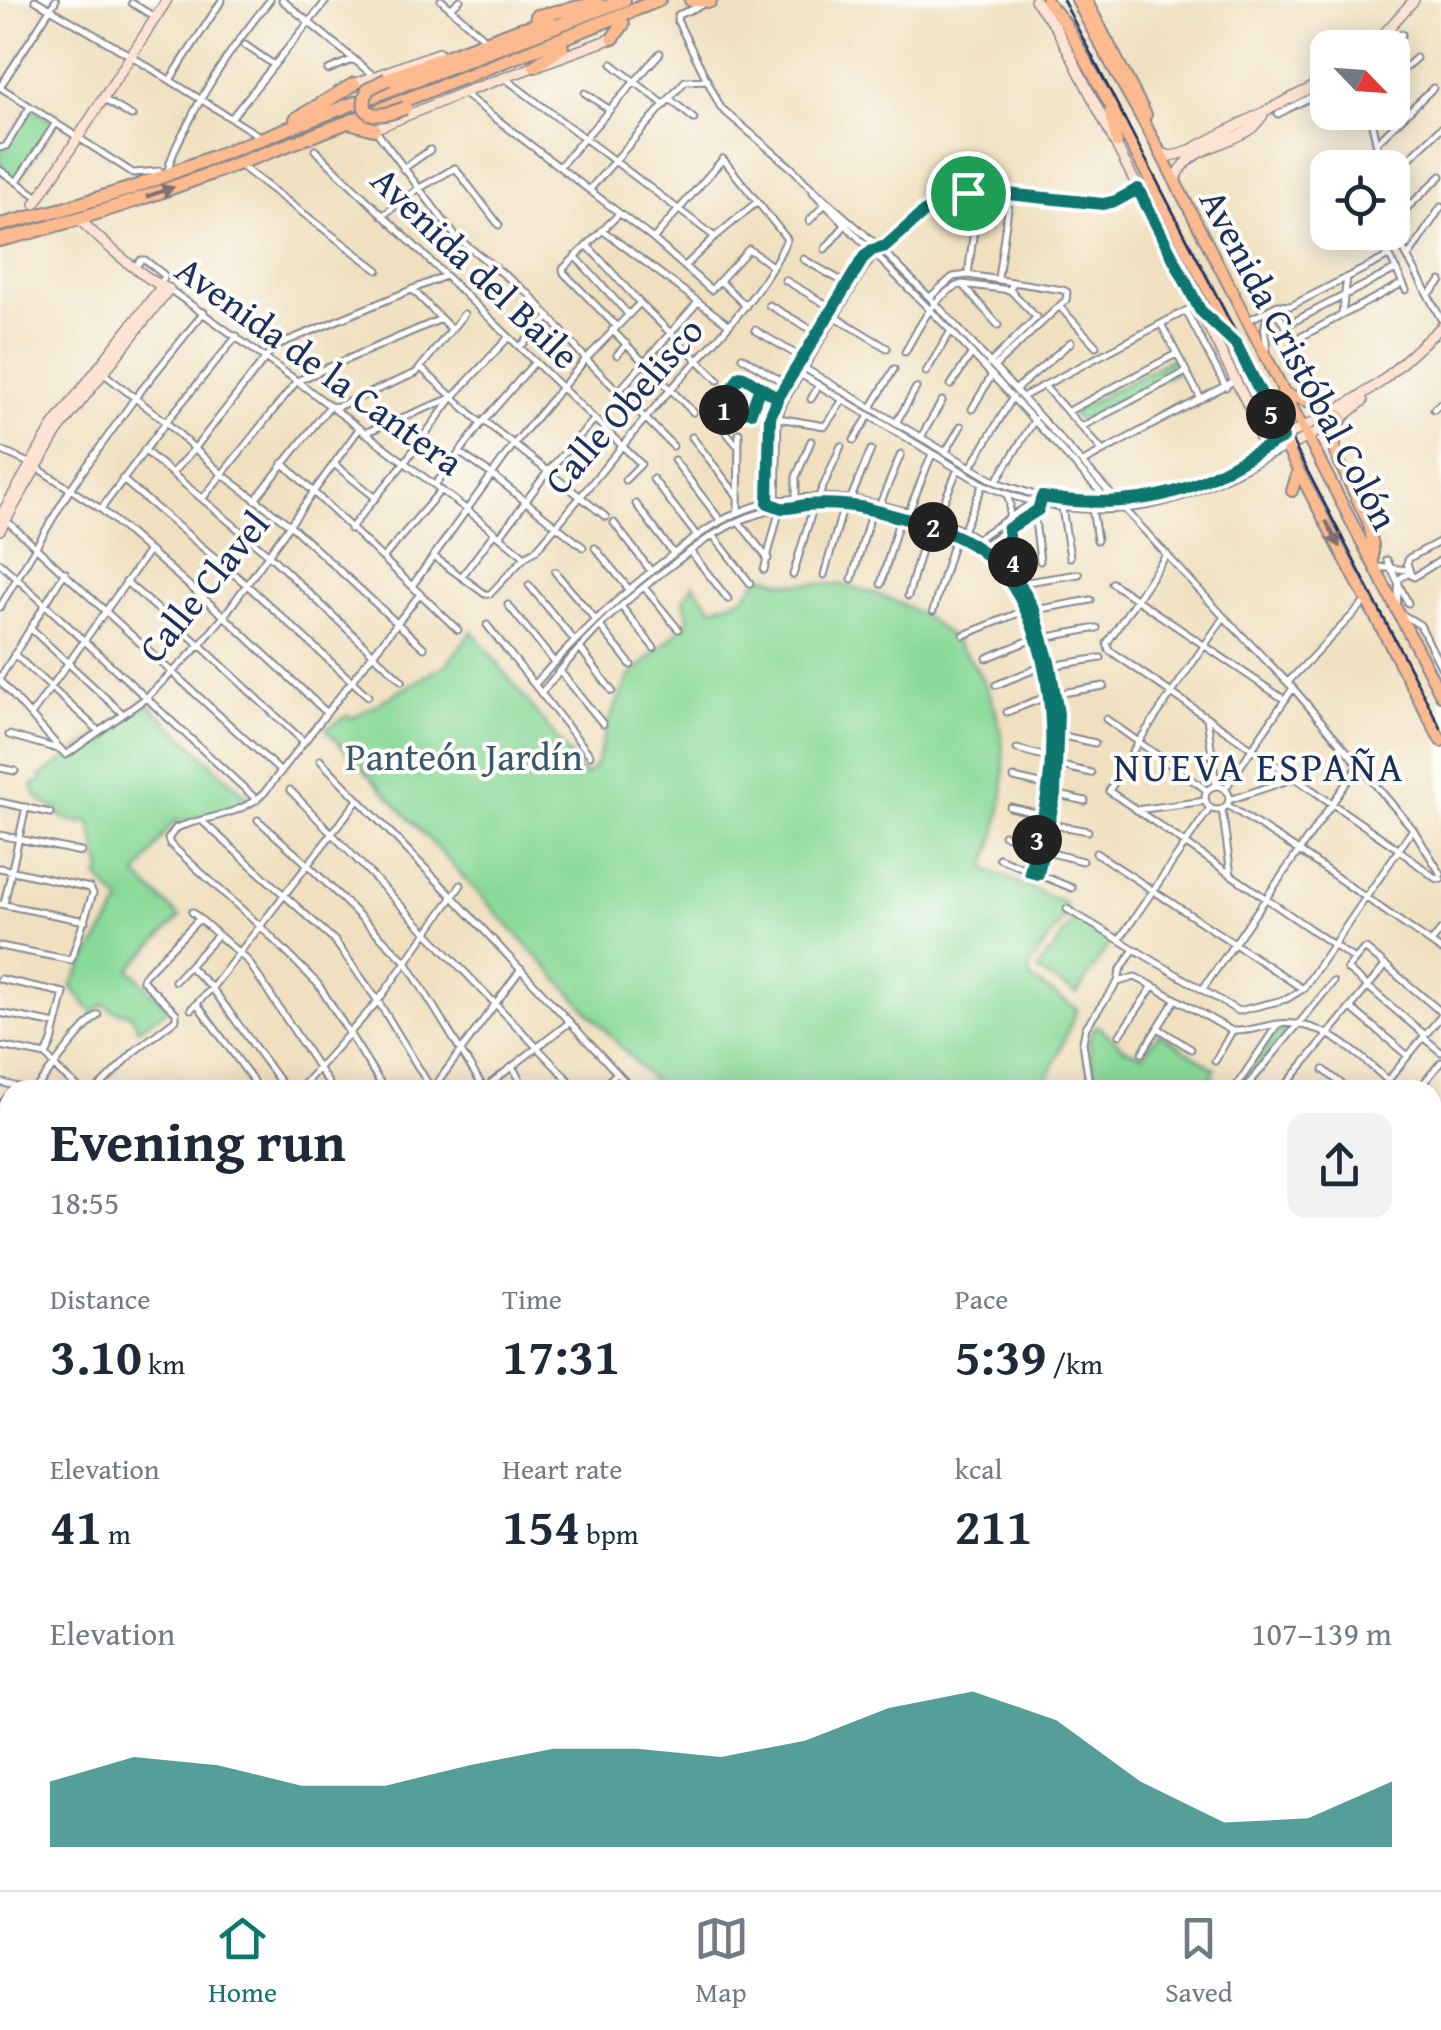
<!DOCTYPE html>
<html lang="en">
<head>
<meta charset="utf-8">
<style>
	body { margin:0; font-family:"Gentium Book Plus",serif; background:#f2f2f3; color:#1f2937; height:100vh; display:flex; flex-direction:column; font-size:38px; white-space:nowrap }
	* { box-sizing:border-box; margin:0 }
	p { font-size:32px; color:#747a83 }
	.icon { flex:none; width:55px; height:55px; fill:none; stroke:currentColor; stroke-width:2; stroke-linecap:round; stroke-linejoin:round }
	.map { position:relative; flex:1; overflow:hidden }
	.details { position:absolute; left:0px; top:1080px; width:1442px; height:810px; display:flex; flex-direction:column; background:#fff; border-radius:30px 30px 0 0; box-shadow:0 5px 25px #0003 }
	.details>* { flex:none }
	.needle { width:65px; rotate:115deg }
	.buttons { position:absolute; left:1310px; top:30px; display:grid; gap:20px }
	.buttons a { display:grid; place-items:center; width:100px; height:100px; border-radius:20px; background:#fff; box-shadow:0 5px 25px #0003; font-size:50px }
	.pin { position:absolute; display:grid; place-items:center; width:85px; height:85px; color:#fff; margin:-42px; border:5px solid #fff; border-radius:50%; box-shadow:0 2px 10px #0007 }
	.km { position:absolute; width:50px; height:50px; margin:-25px; border-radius:50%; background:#222; color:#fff; font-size:28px; line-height:50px; text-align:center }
	.round { display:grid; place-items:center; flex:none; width:105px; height:105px; border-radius:20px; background:#f2f2f3 }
	.headline { display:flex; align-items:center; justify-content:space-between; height:170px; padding:0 50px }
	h1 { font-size:55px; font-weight:700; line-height:75px }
	.stats { display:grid; grid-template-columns:repeat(3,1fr); gap:15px; height:170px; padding:10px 50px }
	.stats div { display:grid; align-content:center }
	.stats b { font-size:50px; font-weight:700 }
	.stats small { font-size:28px; font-weight:400 }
	.stats p { font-size:28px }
	.chart { height:280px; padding:20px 50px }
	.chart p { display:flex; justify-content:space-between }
	.chart svg { width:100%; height:180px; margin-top:10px; fill:#0f766e; opacity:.7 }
	.menu { display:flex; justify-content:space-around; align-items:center; height:140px; border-top:2px solid #e0e1e3; background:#fff; font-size:28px; color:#747a83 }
	.menu a { display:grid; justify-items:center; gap:5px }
	.menu .selected { color:#0f766e }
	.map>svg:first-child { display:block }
</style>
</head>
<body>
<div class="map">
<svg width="1441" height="1890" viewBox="0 0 1441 1890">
	<rect width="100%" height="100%" fill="#fdfcf7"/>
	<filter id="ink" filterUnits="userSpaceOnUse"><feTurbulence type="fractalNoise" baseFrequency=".01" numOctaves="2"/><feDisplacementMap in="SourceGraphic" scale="20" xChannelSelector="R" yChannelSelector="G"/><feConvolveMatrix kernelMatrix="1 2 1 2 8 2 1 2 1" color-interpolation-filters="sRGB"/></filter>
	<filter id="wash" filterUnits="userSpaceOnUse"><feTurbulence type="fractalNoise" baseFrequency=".0048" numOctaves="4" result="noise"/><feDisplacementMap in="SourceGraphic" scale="40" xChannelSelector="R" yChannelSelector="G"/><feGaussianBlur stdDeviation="2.25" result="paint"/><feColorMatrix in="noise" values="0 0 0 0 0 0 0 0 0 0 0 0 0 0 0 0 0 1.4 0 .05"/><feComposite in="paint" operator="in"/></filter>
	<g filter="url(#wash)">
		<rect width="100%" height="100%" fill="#f0e0c0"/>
		<path fill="#89d998" stroke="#52847b" stroke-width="2.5" d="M30,107L56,123L17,181L0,170V148L6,146Z
			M1173,358L1180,370L1080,422L1071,413Z
			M760,577C772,576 779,582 790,583C811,585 830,582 851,587C991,619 1033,741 985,868L1066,904L1064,918L1029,966L1031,979L1077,1009L1043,1090H661L326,729L348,715L352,718L447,664L472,631L586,776L597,763L607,725L629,677L689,621L684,599L693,584L712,608L744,597Z
			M146,702L252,801L235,809L175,822L165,833L137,876L180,917L130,969L168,1009L138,1029L132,1015L112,1010L104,1004L92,1013L71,986L121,903L98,878L102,870L90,823L84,819L80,824L61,817L56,809C44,804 35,798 32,785L42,781L40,777Z
			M1074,918L1111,941L1077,994L1037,971L1047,954H1051Z
			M1098,1026L1125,1049L1143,1055L1159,1033L1215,1069L1211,1077L1234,1090H1095L1089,1040L1093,1027Z
			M1279,1029L1290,1030L1243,1089L1239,1085Z"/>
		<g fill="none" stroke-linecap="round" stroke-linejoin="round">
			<path stroke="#3faebc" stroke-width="5" d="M1053,1880L1052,1883L1057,1890"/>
		</g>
	</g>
	<g filter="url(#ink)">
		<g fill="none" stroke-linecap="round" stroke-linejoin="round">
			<defs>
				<path id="street" d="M35,0L131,56L261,137
					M282,0L374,76
					M441,0L483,37
					M132,3L156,18
					M702,5L678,15L677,20L721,108L794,170L806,183
					M451,8L460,0
					M245,45L274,65
					M1388,48L1402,34
					M612,64L665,105
					M328,70L354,59
					M506,79L715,237
					M170,80L222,0
					M1392,80L1416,58
					M0,87L133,173L159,171L167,174C171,155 179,140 188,124C211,77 237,41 270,0
					M0,87L56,0
					M585,93L610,110
					M464,94L653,239L711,290L749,249L772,266
					M103,99L132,116
					M670,99L694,119
					M1369,112L1378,150L1374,168
					M1278,114L1328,88
					M232,117L327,0
					M376,131L456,237L529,294L586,359L673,446
					M1376,143L1433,88
					M0,148L6,146L30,107
					M315,150L641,464L625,480
					M241,166L378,270
					M559,167L660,53
					M403,169L430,150
					M0,170L38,197
					M1392,175L1441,128
					M17,181L56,123
					M806,183L879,247L935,303L1224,617L1293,688L1413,829L1441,874
					M590,189L685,81L708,80
					M813,192L951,331L1115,508
					M382,216L418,189L455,168L499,225
					M809,221L824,205
					M1392,222L1441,176
					M1392,228L1441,319
					M945,229L950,197
					M602,230L728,324
					M587,245L640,303L718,380
					M1386,248L1406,290
					M825,249L846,224
					M575,256L628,314
					M1408,257L1441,207
					M803,259L847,284
					M685,266L715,237L757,202
					M135,267L141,260H145L164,275V278L159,285
					M968,275L979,191
					M998,278L1009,202
					M785,280L832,308
					M721,282L746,306
					M1013,282L1010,290L1036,317
					M964,286L998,325
					M169,289L297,381L466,509L525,557
					M412,289L451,329
					M1428,295L1441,281
					M930,297L953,277L968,275L1063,290L1067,292L1066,300L994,367
					M769,305L817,333
					M1059,306L1096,346
					M1186,311L1226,387
					M1342,314L1347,278
					M836,317L887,348
					M1249,320L1278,305L1291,306L1389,256
					M1161,324L1201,399
					M616,326L564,273L563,269L619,214
					M1285,326L1396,269
					M612,330L693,412
					M755,330L802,358
					M520,347L550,317
					M1266,350C1268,338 1260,327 1269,316L1274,314L1280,317L1292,339L1295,340L1403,283
					M905,352C919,328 934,293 962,284L1010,290
					M617,355L627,344
					M742,357L786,384
					M989,364L1037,317
					M799,365L996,482L1035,495L1061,500H1119L1160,495L1189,487L1282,438
					M421,368L481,423
					M795,371L983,484C1046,514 1128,519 1194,492C1225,479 1254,463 1285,449
					M926,372L951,331
					M103,373L166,422L223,475L290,525L424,648
					M951,385L972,353
					M1044,386L1102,450
					M1016,389L1071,342
					M618,392L698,302
					M1024,396L1195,306
					M811,399L819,385
					M871,408L894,369
					M972,409L992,375
					M1434,409L1441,403
					M710,410L749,412L760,388
					M719,410L740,376L778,398
					M1067,412L1176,354
					M778,418L825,426L843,400
					M484,421L606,517
					M896,423L916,388
					M722,427L736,444
					M1081,427L1186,372
					M364,433L449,399
					M692,437L736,494
					M921,437L942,401
					M854,440L869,416
					M0,450L31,464L101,509L224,616L327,713
					M144,450L269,555L402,681
					M460,453L491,474L583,547
					M945,453L961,426
					M674,460L721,521
					M1083,462L1234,381
					M283,463L458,630
					M334,464L376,498
					M971,467L1013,397
					M172,473L195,448L275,346L445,276
					M122,479L247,585L368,696
					M653,479L697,536
					M996,482L1035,419
					M435,485L481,424L535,362
					M1007,495L1010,504L1009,516
					M819,496L841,446
					M203,498L297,381L441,319
					M796,498V477L811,441
					M851,498L871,450
					M255,500L329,407L339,406L416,373L464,314
					M776,501L778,418L784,402L864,269L876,254L924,212L950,197L979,191L1098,204L1116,201L1139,189
					M768,503L771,417L778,398L858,266L874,249
					M636,504L673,553
					M880,504L901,454
					M1062,508L1070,557
					M1092,508L1097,540
					M101,509L166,422L237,336
					M909,511L932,454
					M1034,512L1040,561
					M738,513L739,433
					M936,520L958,469
					M7,521L281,772
					M739,522L768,559
					M614,523L651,571
					M350,529L404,463L452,398L509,337
					M1008,529L1014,571
					M963,531L983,484
					M713,535L750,583
					M500,536L548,471L594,420
					M975,540L1032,503
					M1441,541L1409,558L1407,563L1411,575L1414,577L1441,560
					M985,544L1038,510L1041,505
					M595,548L628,588
					M690,551L728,599
					M1167,554L1107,643L1109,650L1398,849L1435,878L1441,879
					M433,556L485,594H490L525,557L535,551C579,500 620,447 664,397C708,347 760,300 787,239L723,159L653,239
					M383,558L441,490
					M1387,560L1408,603
					M0,563L257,800
					M1377,567L1409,570
					M764,570L780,508L769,503
					M555,572L595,619
					M793,575L814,505
					M824,575L844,505
					M462,576L495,532
					M852,579L872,510
					M126,582L200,645L304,742
					M1020,583L1079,574
					M1112,583L1285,700
					M881,584L900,517
					M529,585L574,640
					M412,586L514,444L586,359L640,303
					M644,587L678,629
					M908,596L928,525
					M508,605L555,663
					M621,606L654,648
					M1397,606L1399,579L1409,573
					M0,607L71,488L135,398L204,312
					M1035,610L1091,600
					M933,611L955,537
					M1403,615L1420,625L1441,667
					M1224,617L1139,741L1109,791L1354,959
					M487,625L590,755
					M600,626L631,665
					M30,628L123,714
					M964,635L1026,610
					M1043,638L1097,628
					M580,648L612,691
					M14,654L99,731
					M987,658L1035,638
					M1050,666L1101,658
					M560,671L603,724
					M0,678L65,572
					M0,681L64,753L66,755L69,753L146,698L200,645L224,616L359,429
					M1288,682L1365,602
					M535,684C578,636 620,594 672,555C692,540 712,524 735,514C788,490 844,494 898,509C924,516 952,523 976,538C1053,585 1065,712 1055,793C1051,820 1044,847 1039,874
					M996,685L1043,666
					M541,693C561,670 580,646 602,624C625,601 651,581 677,561C697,546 718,530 741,520C791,499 845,502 897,516C925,523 958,533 981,551C1046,603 1057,705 1049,782C1046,813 1037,842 1030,872
					M1056,694L1104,686
					M1007,712L1048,696
					M31,715L148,552
					M1207,717L1216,786
					M1106,719L1208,791
					M9,735L58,749
					M1059,735L1095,743
					M1017,749L1051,758
					M320,760L452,896L633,1090
					M1057,765L1091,773
					M0,768L15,771
					M1014,778L1049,786
					M1205 798a12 12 0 1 1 24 0a12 12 0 1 1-24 0Z
					M1225,789L1293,688
					M290,790L578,1090
					M1055,794L1085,801
					M1229,800L1292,779
					M0,802L50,813
					M1227,805L1299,851L1441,950
					M1010,807L1044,815
					M1222,809L1231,875
					M1136,810L1206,801
					M258,820L307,864L406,962L485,1090
					M202,821L334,940L378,1001L432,1090
					M1050,824L1088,831
					M0,835L81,852
					M1004,835L1037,843
					M1044,851L1082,861
					M1096,853L1303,989
					M999,858L1072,888
					M0,868L90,888L93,893L71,960L0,946
					M0,904L85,921
					M4,904L26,807
					M1067,909L1238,1011L1287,999L1303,989L1413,829
					M192,912L248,961L333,1090
					M1119,940L1210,808
					M1431,943L1441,930
					M189,966L212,988L286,1090
					M0,979L64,993L52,1042L46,1055
					M175,981L218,935
					M1118,982L1135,977L1153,986L1232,1031C1248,1032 1262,1026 1278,1024C1326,1019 1365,1060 1398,1090
					M1202,990L1359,765
					M197,1004L252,1079L257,1090
					M1351,1008L1408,1056
					M191,1009L212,988L358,800
					M0,1013L56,1024
					M1158,1028L1191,1049
					M1120,1035L1153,986
					M1425,1035L1347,969L1363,950L1366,949L1441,1012
					M1424,1038L1441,1052
					M0,1046L46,1055
					M1142,1053L1176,999
					M46,1055L59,1071L81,1090
					M1215,1061L1232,1031
					M513,1068L526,1090
					M1324,1070L1349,1090
					M0,1082L29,1090
					M34,1090C56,1065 73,1037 98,1015
					M96,1090L136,1050L176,1019V1013L143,981V977L199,919
					M299,1090L378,1001L461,885
					M385,1090L318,984L261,927L170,844L168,839L176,828C206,816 240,816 264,793L420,594
					M432,1090L521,969
					M482,1090L570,1022
					M598,1090L617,1073
					M1090,1090L1083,1042L1086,1027L1118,982L1120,971L1134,949
					M1240,1090L1237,1085L1278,1024
					M1244,1090L1333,982
					M1282,1090L1385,966
					M1380,1090L1441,1016
					M1418,1090L1441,1062
					M0,1106L10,1094
					M1432,1113L1441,1103
					M1432,1130L1441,1142
					M0,1140L10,1128
					M0,1146L10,1153
					M1432,1185L1441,1179
					M0,1202L10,1188
					M1432,1204L1438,1200L1441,1203
					M1432,1246L1441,1259
					M0,1263L10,1270
					M0,1266L10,1252
					M0,1329L10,1316
					M1432,1357L1441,1365
					M1432,1392L1441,1383
					M0,1396L10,1384
					M1432,1423L1441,1430
					M0,1458L10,1446
					M1432,1499L1441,1506
					M1432,1507L1441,1497
					M0,1519L10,1507
					M1432,1551L1441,1558
					M0,1579L10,1567
					M1432,1603L1441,1611
					M0,1640L10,1628
					M1432,1649L1441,1640
					M0,1652L10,1661
					M1432,1656L1441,1663
					M0,1693L10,1701
					M1432,1707L1441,1715
					M0,1740L10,1731
					M0,1745L10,1754
					M1432,1758L1441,1765
					M0,1792L10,1801
					M1432,1815L1441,1822
					M0,1830L10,1837
					M0,1840L10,1831
					M1432,1871L1441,1879
					M0,1877L16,1890
					M63,1880L74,1890
					M153,1880L165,1890
					M339,1880L347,1890
					M466,1880L478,1890
					M679,1880L691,1890
					M694,1880L704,1890
					M748,1880L758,1890
					M802,1880L812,1890
					M854,1880L863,1890
					M904,1880L914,1890
					M1017,1880L1027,1890
					M1081,1880L1087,1890
					M1136,1880L1144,1890
					M1249,1880L1262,1890
					M1315,1880L1327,1890
					M1376,1880L1387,1890
					M1385,1880L1395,1890
					M360,1881L370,1890
					M117,1890L129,1880
					M170,1890L182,1880
					M237,1890L247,1880
					M291,1890L303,1880
					M349,1890L360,1880
					M393,1890L403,1880
					M433,1890L441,1880
					M470,1890L479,1880
					M509,1890L517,1880
					M545,1890L554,1880
					M589,1890L599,1880
					M723,1890L733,1880
					M844,1890L853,1880
					M933,1890L943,1882L954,1880
					M969,1890L978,1880
					M1006,1890L1013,1880
					M1116,1890L1124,1880
					M1151,1890L1159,1880
					M1189,1890L1197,1880
					M1234,1890L1241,1880"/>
				<path id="secondary" d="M1035,0L1056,28L1072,58L1250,409L1259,430L1261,450
					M1371,48L1414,0
					M354,84L438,53
					M374,129L462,93L613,38
					M1161,153L1171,156L1184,153L1328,79
					M1175,182C1184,148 1227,146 1252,128C1254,126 1261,118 1263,115
					M35,204L167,0
					M1283,438L1349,403L1381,382L1441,327
					M1288,448L1342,418L1363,401
					M0,517L53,426L162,286
					M0,530L57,432L169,289C144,280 99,239 80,220
					M1432,1277L1441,1272
					M1432,1290L1441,1284
					M1432,1833L1441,1828
					M1432,1845L1441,1840
					M1342,1890L1357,1880
					M1359,1890L1375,1880"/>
				<path id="primary" d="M1046,0L1065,23L1108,101L1207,288L1298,470L1441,741
					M1077,0C1103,53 1134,102 1161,154C1253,335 1347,515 1441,695
					M1086,0L1146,115
					M1110,112L1117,143
					M1200,310L1228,337
					M1282,392L1334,411L1342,418L1335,433V453L1369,524L1373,546V563
					M1292,491L1298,471
					M0,1359L10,1367
					M0,1375L10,1384
					M605,1880L616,1890
					M615,1880L627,1890"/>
				<path id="highway" d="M691,0L710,1
					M537,16L598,3
					M613,38L623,24
					M535,66L562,47
					M387,79L520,29L550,21
					M296,119L354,84
					M349,122L374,129
					M0,225L63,209L132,188L624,0
					M0,240C97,217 189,182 282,147C408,100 533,50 659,0"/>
			</defs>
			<use href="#street" stroke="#86888f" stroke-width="9"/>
			<use href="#secondary" stroke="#86888f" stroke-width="12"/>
			<use href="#primary" stroke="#86888f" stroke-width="14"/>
			<use href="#highway" stroke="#86888f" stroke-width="16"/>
			<use href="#street" stroke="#fff" stroke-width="5"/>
			<use href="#secondary" stroke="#fee3d2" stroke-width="9"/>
			<use href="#primary" stroke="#fcba8e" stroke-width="10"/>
			<use href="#highway" stroke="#fcba8e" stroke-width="12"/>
			<path stroke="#1b2f5e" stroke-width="2.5" d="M1063,0L1441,728"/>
			<defs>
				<path id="highway-bridge" d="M387,79L368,89C354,123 385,116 405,108"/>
			</defs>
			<use href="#highway-bridge" stroke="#86888f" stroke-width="16" stroke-linecap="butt"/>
			<use href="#highway-bridge" stroke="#fcba8e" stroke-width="12"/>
		</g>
		<defs><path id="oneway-solid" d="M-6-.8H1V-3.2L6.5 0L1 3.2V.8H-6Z" transform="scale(2.5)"/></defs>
		<g fill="#806e74">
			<use href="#oneway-solid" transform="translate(160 192) rotate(-19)"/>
			<use href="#oneway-solid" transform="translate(1333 534) rotate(62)"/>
		</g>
	</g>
	<g fill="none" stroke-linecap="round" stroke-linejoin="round" filter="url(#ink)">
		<defs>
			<path id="route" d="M968,193L950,198L924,212L886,246L872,250L864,257L778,398L760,387L751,412L719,410L740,376L744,377L778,398L770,417L768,503C773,504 777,507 782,508C789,509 798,506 805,505C817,504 831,504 843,505C861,506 878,511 895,516C923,523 956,532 980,550C1045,601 1059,712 1048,790C1044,817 1036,844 1030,872L1038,874L1055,794L1058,714L1050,666L1034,610L1014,574L1008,529L1038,510L1042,497C1089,505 1147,504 1191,486C1223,473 1253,453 1283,438L1236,344L1200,310L1138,189L1116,201L1103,204L979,191L968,193"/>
		</defs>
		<use href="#route" stroke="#fff" stroke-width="20"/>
		<use href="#route" stroke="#0f766e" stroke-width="12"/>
	</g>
	<g text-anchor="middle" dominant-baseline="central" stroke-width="8" stroke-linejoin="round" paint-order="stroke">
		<g font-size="38" fill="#1b2f5e" stroke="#fdfcf7">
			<text transform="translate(476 267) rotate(44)">Avenida del Baile</text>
			<text transform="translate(1300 359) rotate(62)">Avenida Cristóbal Colón</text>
			<text transform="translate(320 365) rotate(36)">Avenida de la Cantera</text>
			<text transform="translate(623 405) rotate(-49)">Calle Obelisco</text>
			<text transform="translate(203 586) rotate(-51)">Calle Clavel</text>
		</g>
		<g font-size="38" fill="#365a6c" stroke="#fdfcf7">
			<text x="464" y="756">Panteón Jardín</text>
		</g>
		<g font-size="40" letter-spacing="2.5" fill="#1b2f5e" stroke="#fdfcf7">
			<text x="1259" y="766">NUEVA ESPAÑA</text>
		</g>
	</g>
</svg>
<div class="buttons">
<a><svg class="needle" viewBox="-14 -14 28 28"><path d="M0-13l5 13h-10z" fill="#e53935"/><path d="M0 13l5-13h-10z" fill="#747a83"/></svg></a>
<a><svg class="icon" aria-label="locate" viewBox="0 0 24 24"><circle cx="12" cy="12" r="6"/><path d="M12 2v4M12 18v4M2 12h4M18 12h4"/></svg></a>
</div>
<div class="pin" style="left:968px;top:193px;background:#1e9e55"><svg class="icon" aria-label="arrive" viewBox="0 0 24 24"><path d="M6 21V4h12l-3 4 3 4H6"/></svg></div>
<b class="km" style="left:724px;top:410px">1</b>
<b class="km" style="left:933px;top:527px">2</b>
<b class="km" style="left:1037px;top:840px">3</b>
<b class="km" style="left:1013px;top:562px">4</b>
<b class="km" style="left:1271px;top:414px">5</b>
<section class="details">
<div class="headline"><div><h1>Evening run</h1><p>18:55</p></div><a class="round"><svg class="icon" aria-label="share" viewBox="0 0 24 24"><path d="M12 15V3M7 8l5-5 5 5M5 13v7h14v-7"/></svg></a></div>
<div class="stats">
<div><p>Distance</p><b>3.10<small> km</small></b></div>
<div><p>Time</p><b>17:31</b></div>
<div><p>Pace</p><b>5:39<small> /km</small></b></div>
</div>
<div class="stats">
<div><p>Elevation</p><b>41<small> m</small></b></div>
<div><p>Heart rate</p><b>154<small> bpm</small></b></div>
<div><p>kcal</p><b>211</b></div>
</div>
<div class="chart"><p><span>Elevation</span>107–139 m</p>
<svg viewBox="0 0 160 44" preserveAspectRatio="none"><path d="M0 44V28L10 22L20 24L30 29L40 29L50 24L60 20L70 20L80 22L90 18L100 10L110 6L120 13L130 28L140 38L150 37L160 28V44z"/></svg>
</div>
</section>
</div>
<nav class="menu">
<a class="selected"><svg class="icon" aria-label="home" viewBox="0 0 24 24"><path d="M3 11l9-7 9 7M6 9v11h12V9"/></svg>Home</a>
<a><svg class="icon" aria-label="map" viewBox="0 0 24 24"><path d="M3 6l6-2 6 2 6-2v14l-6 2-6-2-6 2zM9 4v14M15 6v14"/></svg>Map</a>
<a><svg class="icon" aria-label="saved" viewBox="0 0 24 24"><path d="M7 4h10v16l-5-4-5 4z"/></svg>Saved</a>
</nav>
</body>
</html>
